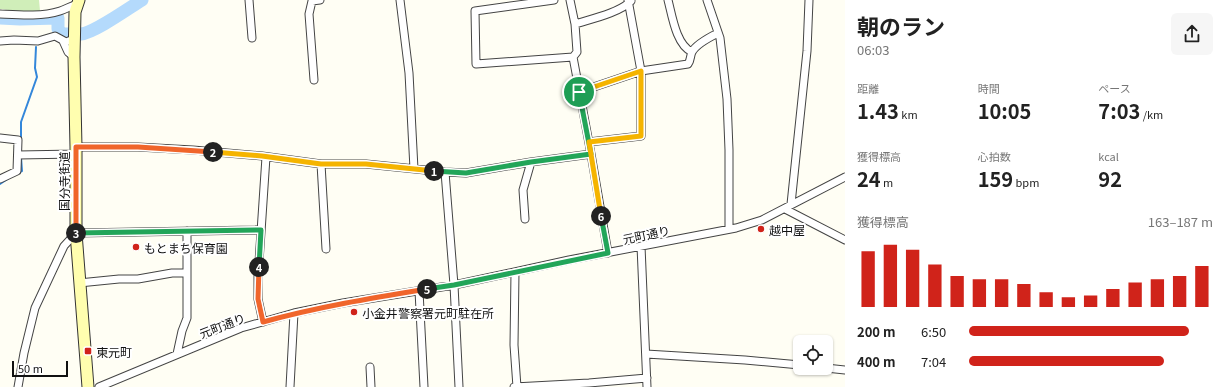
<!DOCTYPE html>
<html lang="ja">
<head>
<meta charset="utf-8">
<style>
	body { margin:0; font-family:Georgia,"Noto Sans JP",serif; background:#f6f6f6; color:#222; height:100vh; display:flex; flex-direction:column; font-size:15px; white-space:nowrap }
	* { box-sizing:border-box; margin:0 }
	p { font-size:13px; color:#767676 }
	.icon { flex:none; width:22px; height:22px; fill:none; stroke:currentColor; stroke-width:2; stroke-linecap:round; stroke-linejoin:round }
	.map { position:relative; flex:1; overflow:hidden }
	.details { display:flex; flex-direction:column; background:#fff; width:380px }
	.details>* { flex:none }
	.controls { position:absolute; left:793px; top:335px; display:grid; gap:8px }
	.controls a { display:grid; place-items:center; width:40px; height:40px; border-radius:6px; background:#fff; box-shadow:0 1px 3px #0004; font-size:20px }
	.scale { position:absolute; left:12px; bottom:10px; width:56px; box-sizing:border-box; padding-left:4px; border:2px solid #111; border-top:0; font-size:11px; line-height:14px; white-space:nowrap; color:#111; -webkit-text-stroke:3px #fff; paint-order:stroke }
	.pin { position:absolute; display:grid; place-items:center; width:34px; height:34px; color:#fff; margin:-17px; border:2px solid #fff; border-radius:50%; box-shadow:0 1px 4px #0007 }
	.km { position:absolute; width:20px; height:20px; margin:-10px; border-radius:50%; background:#222; color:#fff; font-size:11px; line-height:20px; text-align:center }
	.round { display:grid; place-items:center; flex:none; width:42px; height:42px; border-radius:6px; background:#f6f6f6 }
	.summary { display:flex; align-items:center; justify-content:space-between; height:68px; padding:0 12px }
	h1 { font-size:22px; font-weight:700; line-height:30px }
	.metrics { display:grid; grid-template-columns:repeat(3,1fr); gap:6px; height:68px; padding:4px 12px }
	.metrics div { display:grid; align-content:center }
	.metrics b { font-size:20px; font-weight:700 }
	.metrics small { font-size:11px; font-weight:400 }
	.metrics p { font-size:11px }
	.chart { height:112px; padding:8px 12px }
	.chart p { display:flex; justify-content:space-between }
	.chart svg { width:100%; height:72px; margin-top:4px; stroke:#d0231a; stroke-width:6 }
	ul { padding:0 12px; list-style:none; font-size:13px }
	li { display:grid; grid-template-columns:64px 48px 1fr; align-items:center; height:30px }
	li i { height:10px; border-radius:5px; background:#d0231a }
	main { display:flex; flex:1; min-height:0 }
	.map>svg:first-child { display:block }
</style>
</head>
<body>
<main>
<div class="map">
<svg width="845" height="387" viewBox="0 0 845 387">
	<rect width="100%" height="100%" fill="#fffef4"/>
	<path fill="#d0eeb9" d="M0,0H39L40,11L26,12L0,9Z"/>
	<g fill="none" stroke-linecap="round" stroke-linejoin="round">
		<path stroke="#3487da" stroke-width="2" d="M60,35L62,34
			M21,141V122L37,77L35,68L36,47
			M18,173L22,171L21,157
			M0,184L9,178"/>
		<path stroke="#b4dafc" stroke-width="13" d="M0,18L20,19L58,18V29L62,34H69
			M81,34C94,33 129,8 142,0"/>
		<defs>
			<path id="street" d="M249,0L252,38
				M400,0L409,73L414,169
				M554,0L475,11L476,64L573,57
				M570,0L575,24L577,52L573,57L591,154L608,253
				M668,0C672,15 676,45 692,52
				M707,0L720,38L727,99L729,150V229
				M0,14C19,15 41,17 60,11C66,9 71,6 77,4
				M575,24C591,19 619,13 631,1
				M0,41L14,40L38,41L55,36L66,42L74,39
				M63,41L68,52L74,57
				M314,80L309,14L312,1L320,0
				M579,92L641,71L688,64C691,60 690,56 692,52C696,44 710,37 718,33
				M0,138L18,140L17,171L0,179
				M589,142L641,136V71L628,0
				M76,147H138L193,150L262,156L321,164H366L445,172L466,173L531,162L591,154
				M18,155L76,154
				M321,164L326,249
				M445,172L454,285L459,387
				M791,204L807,51L809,0
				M785,209L845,240
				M525,219L523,190L531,162
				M641,246L647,387
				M515,272L514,345L517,387
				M79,283L119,279H138L172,273H187
				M419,291L424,387
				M263,322L258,299V277L266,157
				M177,354L182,331L187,318V231
				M646,354L745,360L800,365
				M370,367L371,387
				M826,368L845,370
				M18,387L24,353L35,308L64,246L76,233L261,230
				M99,387L241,328L294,313L343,303L454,285L569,260L736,228L762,220L845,177
				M290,387L294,313
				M514,387L589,383L647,378"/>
			<path id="secondary" d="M79,0L75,12L74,57L76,147V233L88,387"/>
		</defs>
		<use href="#street" stroke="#444" stroke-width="9"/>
		<use href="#secondary" stroke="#333" stroke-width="13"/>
		<use href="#street" stroke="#fff" stroke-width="7"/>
		<use href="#secondary" stroke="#fffeaf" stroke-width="11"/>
	</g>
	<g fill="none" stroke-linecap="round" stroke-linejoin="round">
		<defs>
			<path id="split-1" d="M434,171L466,173L531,162L591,154L579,92"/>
			<path id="split-2" d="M213,152L262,156L321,164H366L434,171"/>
			<path id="split-3" d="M76,233V147H138L213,152"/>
			<path id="split-4" d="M76,233L261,230L259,267"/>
			<path id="split-5" d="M259,267L258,299L263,322C317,307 372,298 427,289"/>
			<path id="split-6" d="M427,289L454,285L608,253L601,216"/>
			<path id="split-7" d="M579,92L641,71V136L589,142L601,216"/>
		</defs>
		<use href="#split-1" stroke="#fff" stroke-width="8"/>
		<use href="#split-2" stroke="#fff" stroke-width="8"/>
		<use href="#split-3" stroke="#fff" stroke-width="8"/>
		<use href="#split-4" stroke="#fff" stroke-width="8"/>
		<use href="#split-5" stroke="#fff" stroke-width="8"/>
		<use href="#split-6" stroke="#fff" stroke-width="8"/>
		<use href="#split-7" stroke="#fff" stroke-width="8"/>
		<use href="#split-1" stroke="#22a559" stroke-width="5"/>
		<use href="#split-2" stroke="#f5b400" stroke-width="5"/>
		<use href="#split-3" stroke="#f0652b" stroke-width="5"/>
		<use href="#split-4" stroke="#22a559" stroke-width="5"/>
		<use href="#split-5" stroke="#f0652b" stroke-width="5"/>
		<use href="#split-6" stroke="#22a559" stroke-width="5"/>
		<use href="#split-7" stroke="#f5b400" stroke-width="5"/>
	</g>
	<g fill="#d0231a" stroke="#fff" stroke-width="1.5">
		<circle cx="761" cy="229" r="4"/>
		<circle cx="136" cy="247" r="4"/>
		<circle cx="354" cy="312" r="4"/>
		<rect x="84" y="347" width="8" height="8" rx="2"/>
	</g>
	<g text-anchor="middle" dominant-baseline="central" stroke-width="4" stroke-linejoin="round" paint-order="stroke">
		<g font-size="12" fill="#111" stroke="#fff">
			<text transform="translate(63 181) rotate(-90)">国分寺街道</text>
			<text transform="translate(646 234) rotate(-12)">元町通り</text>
			<text transform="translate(222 325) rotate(-21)">元町通り</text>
		</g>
		<g font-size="12" fill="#111" stroke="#fff" text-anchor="start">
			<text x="769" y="229">越中屋</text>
			<text x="144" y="247">もとまち保育園</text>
			<text x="362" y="312">小金井警察署元町駐在所</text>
			<text x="96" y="351">東元町</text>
		</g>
	</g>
</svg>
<div class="controls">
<a><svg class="icon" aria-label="locate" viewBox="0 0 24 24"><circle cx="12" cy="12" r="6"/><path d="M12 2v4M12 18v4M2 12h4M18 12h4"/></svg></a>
</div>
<div class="scale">50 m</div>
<div class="pin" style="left:579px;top:92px;background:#1e9e55"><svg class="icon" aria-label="arrive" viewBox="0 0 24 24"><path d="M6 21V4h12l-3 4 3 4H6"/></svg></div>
<b class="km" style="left:434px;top:171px">1</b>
<b class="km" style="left:213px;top:152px">2</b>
<b class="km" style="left:76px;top:233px">3</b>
<b class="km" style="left:259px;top:267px">4</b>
<b class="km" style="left:427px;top:289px">5</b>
<b class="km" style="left:601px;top:216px">6</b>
</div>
<section class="details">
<div class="summary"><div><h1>朝のラン</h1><p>06:03</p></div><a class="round"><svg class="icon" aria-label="share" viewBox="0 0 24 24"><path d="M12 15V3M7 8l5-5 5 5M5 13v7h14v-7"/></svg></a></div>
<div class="metrics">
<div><p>距離</p><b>1.43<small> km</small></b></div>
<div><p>時間</p><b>10:05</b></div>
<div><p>ペース</p><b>7:03<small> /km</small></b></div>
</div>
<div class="metrics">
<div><p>獲得標高</p><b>24<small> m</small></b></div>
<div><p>心拍数</p><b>159<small> bpm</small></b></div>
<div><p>kcal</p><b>92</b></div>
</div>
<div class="chart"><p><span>獲得標高</span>163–187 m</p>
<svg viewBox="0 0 160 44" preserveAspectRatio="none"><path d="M5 44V10M15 44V6M25 44V9M35 44V18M45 44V25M55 44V27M65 44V27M75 44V30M85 44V35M95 44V38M105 44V37M115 44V33M125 44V29M135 44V27M145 44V25M155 44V19"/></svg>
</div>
<ul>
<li><b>200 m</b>6:50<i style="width:90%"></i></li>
<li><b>400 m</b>7:04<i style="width:80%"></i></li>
</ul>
</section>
</main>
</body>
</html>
